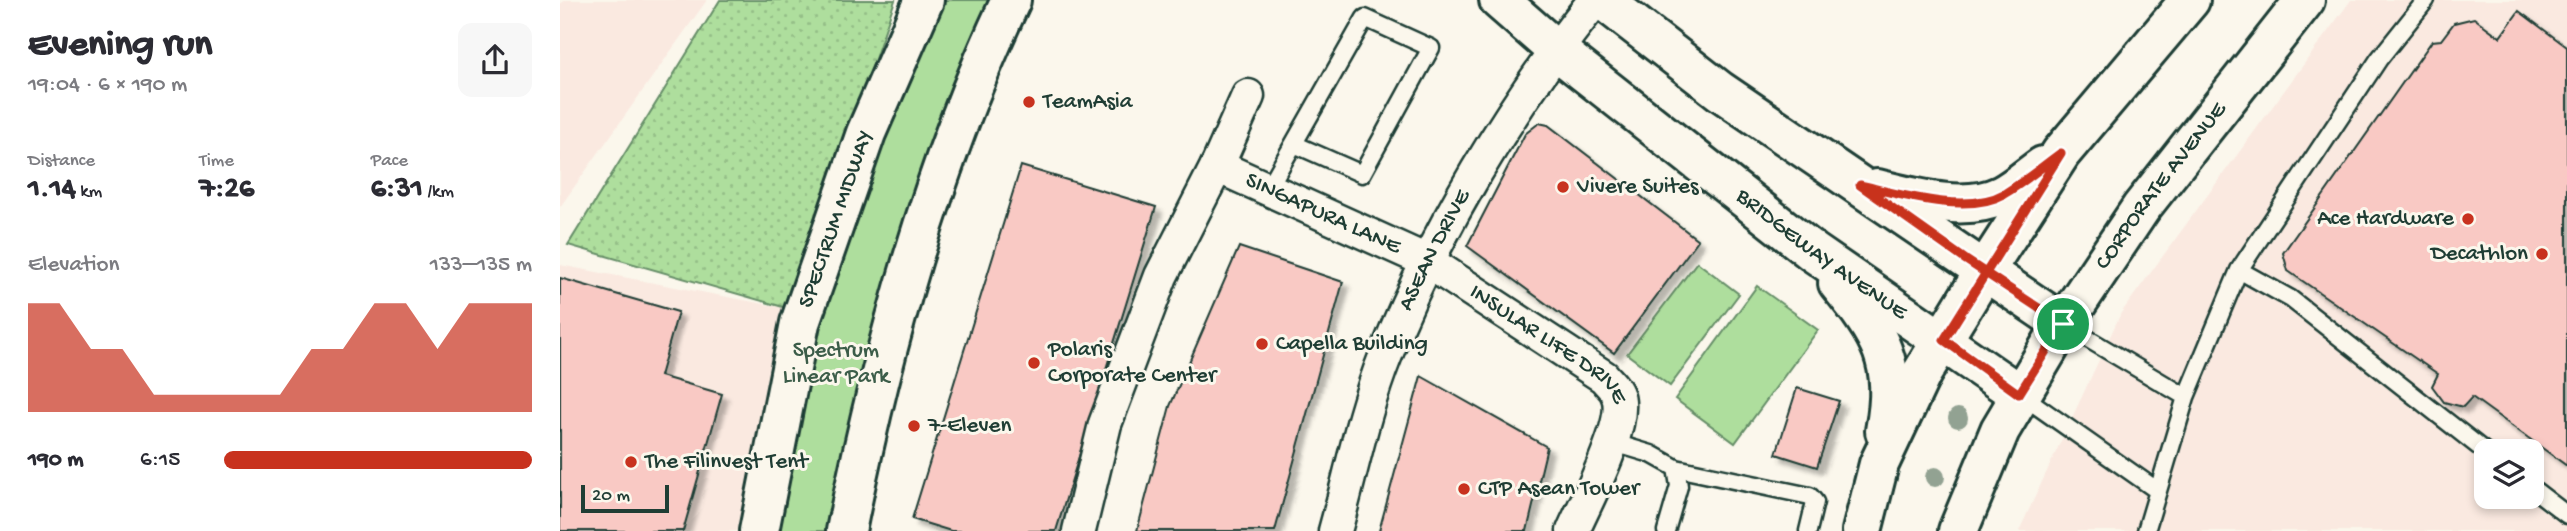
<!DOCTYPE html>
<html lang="en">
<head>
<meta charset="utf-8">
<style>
	body { margin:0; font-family:"Gochi Hand",sans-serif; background:#f7f7f7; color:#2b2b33; height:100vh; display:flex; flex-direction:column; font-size:26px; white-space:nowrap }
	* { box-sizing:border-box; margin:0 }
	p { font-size:23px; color:#7c7c81 }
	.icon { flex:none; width:38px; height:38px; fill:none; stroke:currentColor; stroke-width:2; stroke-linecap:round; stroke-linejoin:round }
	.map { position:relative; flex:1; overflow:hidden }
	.panel { display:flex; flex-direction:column; background:#fff; width:560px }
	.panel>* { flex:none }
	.buttons { position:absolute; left:1914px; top:439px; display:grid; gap:14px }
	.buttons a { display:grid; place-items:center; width:70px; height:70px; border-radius:14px; background:#fff; box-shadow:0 4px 10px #0003; font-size:35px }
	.scale { position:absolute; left:21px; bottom:18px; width:88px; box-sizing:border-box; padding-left:7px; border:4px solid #1f3d34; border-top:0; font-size:19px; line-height:24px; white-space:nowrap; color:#1f3d34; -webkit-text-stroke:5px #fbf7ec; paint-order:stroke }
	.pin { position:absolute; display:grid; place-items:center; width:60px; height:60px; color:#fff; margin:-30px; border:4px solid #fff; border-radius:50%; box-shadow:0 2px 7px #0007 }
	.round { display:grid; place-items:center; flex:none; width:74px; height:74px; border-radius:14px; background:#f7f7f7 }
	.head { display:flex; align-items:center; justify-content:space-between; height:119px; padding:0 28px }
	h1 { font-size:38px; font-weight:700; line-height:52px }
	.figures { display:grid; grid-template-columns:repeat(3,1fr); gap:10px; height:119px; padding:7px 28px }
	.figures div { display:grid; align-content:center }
	.figures b { font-size:30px; font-weight:700 }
	.figures small { font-size:19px; font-weight:400 }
	.figures p { font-size:19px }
	.chart { height:196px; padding:14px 28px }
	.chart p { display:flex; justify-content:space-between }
	.chart svg { width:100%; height:126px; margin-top:7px; fill:#c8321e; opacity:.7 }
	ul { padding:0 28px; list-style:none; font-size:23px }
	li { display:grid; grid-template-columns:112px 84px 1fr; align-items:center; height:52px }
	li i { height:18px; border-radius:9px; background:#c8321e }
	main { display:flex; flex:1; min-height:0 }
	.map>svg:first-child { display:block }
</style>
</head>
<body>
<main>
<section class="panel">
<div class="head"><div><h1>Evening run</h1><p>19:04 · 6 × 190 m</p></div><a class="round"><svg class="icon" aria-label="share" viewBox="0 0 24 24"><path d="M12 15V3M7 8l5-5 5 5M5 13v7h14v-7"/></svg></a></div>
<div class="figures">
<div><p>Distance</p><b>1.14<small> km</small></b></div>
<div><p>Time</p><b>7:26</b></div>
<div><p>Pace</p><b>6:31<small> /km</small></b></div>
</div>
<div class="chart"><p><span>Elevation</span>133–135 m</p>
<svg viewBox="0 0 160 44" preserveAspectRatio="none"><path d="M0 44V6L10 6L20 22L30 22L40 38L50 38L60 38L70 38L80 38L90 22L100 22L110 6L120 6L130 22L140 6L150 6L160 6V44z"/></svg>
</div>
<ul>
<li><b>190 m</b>6:15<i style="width:100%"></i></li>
</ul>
</section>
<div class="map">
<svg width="2007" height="531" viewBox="0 0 2007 531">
	<defs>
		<pattern id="grass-dots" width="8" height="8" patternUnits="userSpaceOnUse" patternTransform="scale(1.75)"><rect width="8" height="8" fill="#aede9d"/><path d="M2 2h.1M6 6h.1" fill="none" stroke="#95bf88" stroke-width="1.8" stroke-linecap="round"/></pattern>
		<filter id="shadow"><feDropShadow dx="6" dy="6" stdDeviation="2" flood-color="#0004"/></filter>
	</defs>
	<rect width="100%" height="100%" fill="#fbf7ec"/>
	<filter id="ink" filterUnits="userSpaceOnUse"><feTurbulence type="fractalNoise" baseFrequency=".0143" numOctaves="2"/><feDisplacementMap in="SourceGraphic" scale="14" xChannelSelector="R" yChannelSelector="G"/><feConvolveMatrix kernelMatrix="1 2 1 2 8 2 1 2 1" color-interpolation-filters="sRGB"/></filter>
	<g filter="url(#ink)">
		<path fill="#fae9e0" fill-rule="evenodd" d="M6,0H147L0,207V4Z
			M1791,0H2007V531H1459L1561,313ZM1927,452H1972V497H1927Z
			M0,265L230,309L178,531H0Z"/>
		<path fill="url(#grass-dots)" stroke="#668e68" stroke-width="2" d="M160,0H335L230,309L8,245Z"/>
		<path fill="#aede9d" stroke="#668e68" stroke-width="2" d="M384,0H432L346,229L307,349L269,531H217L250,353L340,95Z
			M1137,262L1179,294L1110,386L1067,354Z
			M1197,286L1258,330L1175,443L1115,399Z"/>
		<path fill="#f9c9c4" stroke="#1f3d34" stroke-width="2" filter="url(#shadow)" d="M1959,11L2007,47V466L1912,397L1903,407L1884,402L1872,386L1878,374L1728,271L1723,253L1872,41L1881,40L1894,23L1914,18L1940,37Z
			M979,123L988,125L1138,240L1054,353L907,246L965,134Z
			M461,166L596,207L496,531H391L352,519Z
			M679,247L783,282L715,531H577L610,406Z
			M0,278L118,312L100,376L162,394L123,531H0Z
			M861,376L987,447L967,531H819Z
			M1237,388L1279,401L1257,467L1216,454Z"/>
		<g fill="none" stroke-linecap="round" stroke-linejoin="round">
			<defs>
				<path id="lane" d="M708,189L805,18L871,48L802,174L734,144
					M1679,270L1731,299L1927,453
					M1503,324L1626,397
					M1460,394L1598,491
					M1051,442L1091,454L1116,468L1119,486L1106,531
					M1116,468L1250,496L1255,502L1248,531
					M1972,488L2007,515
					M1586,531L1626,397L1679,270L1819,59L1866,0"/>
				<g id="street">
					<path d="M657,166L688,96"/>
					<path id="s1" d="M519,531L545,424L601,276L657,166L867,261L1044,377C1048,382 1055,388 1057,394C1070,421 1025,503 1013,531"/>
					<path id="s2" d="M775,531C791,474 803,412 825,357C875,231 950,106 1035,0"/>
				</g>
				<g id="secondary">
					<path id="s3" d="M939,0L995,49L1253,252L1459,394"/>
					<path d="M1043,0L1160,91L1503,324"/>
					<path d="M1317,189C1354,198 1405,213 1442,195C1456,188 1470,175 1483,166"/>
					<path d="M1278,283C1321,336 1338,362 1325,431"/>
					<path id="s4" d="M199,531L240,323L306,133L364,0"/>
					<path d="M286,531C322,350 372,167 451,0"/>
					<path d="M1302,531L1319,464L1362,373L1424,272L1501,153L1630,0"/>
					<path id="s5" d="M1398,531L1440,430L1503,324L1581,208L1745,0"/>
				</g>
			</defs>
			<use href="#lane" stroke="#1f3d34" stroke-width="21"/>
			<use href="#street" stroke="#1f3d34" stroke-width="37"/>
			<use href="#secondary" stroke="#1f3d34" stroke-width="44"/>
			<use href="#lane" stroke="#fbf7ec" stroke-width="16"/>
			<use href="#street" stroke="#fbf7ec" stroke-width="32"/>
			<use href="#secondary" stroke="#fbf7ec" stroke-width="38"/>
		</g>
		<g fill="#92a292">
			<circle cx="1398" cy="418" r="10"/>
			<circle cx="1375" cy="477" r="10"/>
		</g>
	</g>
	<g fill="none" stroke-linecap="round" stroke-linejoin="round" filter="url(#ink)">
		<defs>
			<path id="route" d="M1503,324L1406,260L1300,185C1339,194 1407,215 1444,194C1464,182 1483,166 1501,153L1384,340L1459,394L1503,324"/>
		</defs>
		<use href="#route" stroke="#fff" stroke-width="14"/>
		<use href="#route" stroke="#c8321e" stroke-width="9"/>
	</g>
	<g fill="#c8321e" stroke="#fbf7ec" stroke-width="2.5">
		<circle cx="469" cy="102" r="7"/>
		<circle cx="1003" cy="187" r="7"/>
		<circle cx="1908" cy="219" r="7"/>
		<circle cx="1982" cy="254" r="7"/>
		<circle cx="702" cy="344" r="7"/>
		<circle cx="474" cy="363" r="7"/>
		<circle cx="354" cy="426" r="7"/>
		<circle cx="71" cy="462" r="7"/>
		<circle cx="904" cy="489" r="7"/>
	</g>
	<g text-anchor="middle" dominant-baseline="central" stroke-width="6" stroke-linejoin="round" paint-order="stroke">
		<g font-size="23" fill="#1f3d34" stroke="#fbf7ec" text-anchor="start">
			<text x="483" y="102">TeamAsia</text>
			<text x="1017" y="187">Vivere Suites</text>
			<text x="1894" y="219" text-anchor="end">Ace Hardware</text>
			<text x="1968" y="254" text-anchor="end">Decathlon</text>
			<text x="716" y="344">Capella Building</text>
			<text x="488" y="350">Polaris<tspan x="488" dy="26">Corporate Center</tspan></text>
			<text x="368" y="426">7-Eleven</text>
			<text x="85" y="462">The Filinvest Tent</text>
			<text x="918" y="489">CTP Asean Tower</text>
		</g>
		<g font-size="23" fill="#1f3d34" stroke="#fbf7ec">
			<text stroke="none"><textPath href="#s5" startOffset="402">CORPORATE AVENUE</textPath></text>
			<text stroke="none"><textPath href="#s1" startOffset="508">SINGAPURA LANE</textPath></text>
			<text stroke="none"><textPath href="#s4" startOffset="322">SPECTRUM MIDWAY</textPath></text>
			<text stroke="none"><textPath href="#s2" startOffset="299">ASEAN DRIVE</textPath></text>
			<text stroke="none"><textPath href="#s3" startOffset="411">BRIDGEWAY AVENUE</textPath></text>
			<text stroke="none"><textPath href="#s1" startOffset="770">INSULAR LIFE DRIVE</textPath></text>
		</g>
		<g font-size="23" fill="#3c5d49" stroke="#fbf7ec">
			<text x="276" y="351">Spectrum<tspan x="276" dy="26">Linear Park</tspan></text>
		</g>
	</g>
</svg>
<div class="buttons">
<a><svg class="icon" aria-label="layers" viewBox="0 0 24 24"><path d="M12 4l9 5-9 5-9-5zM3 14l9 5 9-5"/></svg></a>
</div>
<div class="scale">20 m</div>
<div class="pin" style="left:1503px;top:324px;background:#1e9e55"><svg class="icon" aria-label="arrive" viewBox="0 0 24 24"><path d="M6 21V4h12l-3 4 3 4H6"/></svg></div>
</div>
</main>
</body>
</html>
